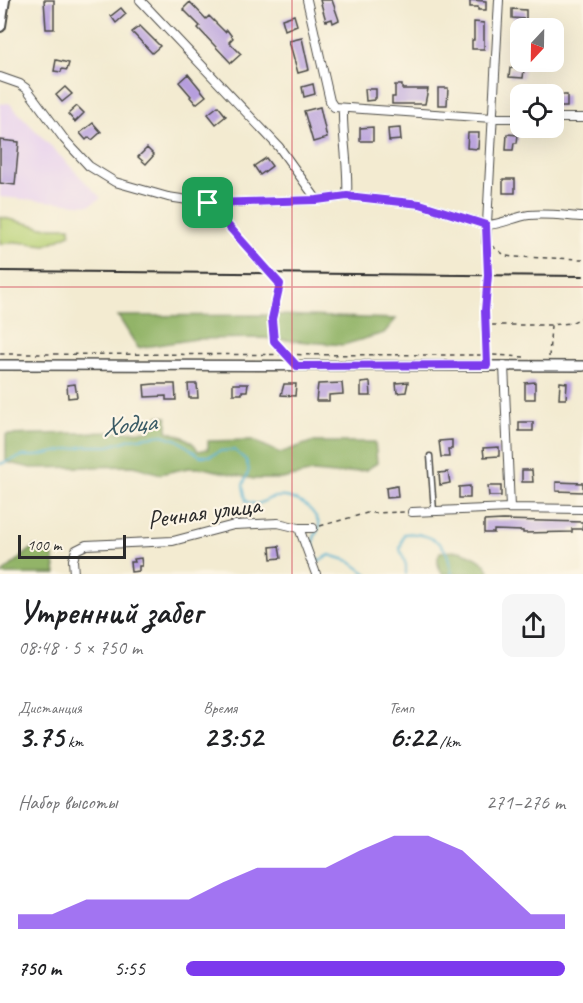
<!DOCTYPE html>
<html lang="ru">
<head>
<meta charset="utf-8">
<style>
	body { margin:0; font-family:Caveat,sans-serif; background:#f6f6f6; color:#202124; height:100vh; display:flex; flex-direction:column; font-size:22px; white-space:nowrap }
	* { box-sizing:border-box; margin:0 }
	p { font-size:20px; color:#757577 }
	.icon { flex:none; width:33px; height:33px; fill:none; stroke:currentColor; stroke-width:2; stroke-linecap:round; stroke-linejoin:round }
	.map { position:relative; height:574px; overflow:hidden }
	.side { display:flex; flex-direction:column; background:#fff; flex:1 }
	.side>* { flex:none }
	.needle { width:39px; rotate:202deg }
	.tools { position:absolute; left:510px; top:18px; display:grid; gap:12px }
	.tools a { display:grid; place-items:center; width:54px; height:54px; border-radius:12px; background:#fff; box-shadow:0 6px 24px #0002; font-size:30px }
	.scale { position:absolute; left:18px; bottom:15px; width:108px; box-sizing:border-box; padding-left:6px; border:3px solid #2b2b2b; border-top:0; font-size:16px; line-height:21px; white-space:nowrap; color:#2b2b2b; -webkit-text-stroke:4px #fcf5e5; paint-order:stroke }
	.pin { position:absolute; display:grid; place-items:center; width:51px; height:51px; color:#fff; margin:-26px; border-radius:12px; box-shadow:0 3px 9px #0006 }
	.round { display:grid; place-items:center; flex:none; width:63px; height:63px; border-radius:12px; background:#f6f6f6 }
	.summary { display:flex; align-items:center; justify-content:space-between; height:102px; padding:0 18px }
	h1 { font-size:33px; font-weight:700; line-height:45px }
	.stats { display:grid; grid-template-columns:repeat(3,1fr); gap:9px; height:102px; padding:6px 18px }
	.stats div { display:grid; align-content:center }
	.stats b { font-size:30px; font-weight:700 }
	.stats small { font-size:16px; font-weight:400 }
	.stats p { font-size:16px }
	.chart { height:168px; padding:12px 18px }
	.chart p { display:flex; justify-content:space-between }
	.chart svg { width:100%; height:108px; margin-top:6px; fill:#7c3aed; opacity:.7 }
	ul { padding:0 18px; list-style:none; font-size:20px }
	li { display:grid; grid-template-columns:96px 72px 1fr; align-items:center; height:45px }
	li i { height:15px; border-radius:8px; background:#7c3aed }
	.map>svg:first-child { display:block }
</style>
</head>
<body>
<div class="map">
<svg width="583" height="574" viewBox="0 0 583 574">
	<rect width="100%" height="100%" fill="#fcf5e5"/>
	<filter id="ink" filterUnits="userSpaceOnUse"><feTurbulence type="fractalNoise" baseFrequency=".0167" numOctaves="2"/><feDisplacementMap in="SourceGraphic" scale="12" xChannelSelector="R" yChannelSelector="G"/><feConvolveMatrix kernelMatrix="1 2 1 2 8 2 1 2 1" color-interpolation-filters="sRGB"/></filter>
	<filter id="wash" filterUnits="userSpaceOnUse"><feTurbulence type="fractalNoise" baseFrequency=".008" numOctaves="4" result="noise"/><feDisplacementMap in="SourceGraphic" scale="24" xChannelSelector="R" yChannelSelector="G"/><feGaussianBlur stdDeviation="1.35" result="paint"/><feColorMatrix in="noise" values="0 0 0 0 0 0 0 0 0 0 0 0 0 0 0 0 0 1.4 0 .05"/><feComposite in="paint" operator="in"/></filter>
	<g filter="url(#wash)">
		<rect width="100%" height="100%" fill="#f3ebd1"/>
		<path fill="#e8d2ee" d="M9,103L101,198L90,205L0,197V104Z"/>
		<path fill="#b9d277" stroke="#727e51" stroke-width="1.5" d="M0,217L42,227H70V234L46,245L16,242L0,244Z"/>
		<path fill="#92b468" stroke="#5e704a" stroke-width="1.5" d="M277,315L396,319L384,333L343,345L262,338L196,339L138,348L118,316Z
			M158,416L167,417V431C179,435 193,439 198,451L208,449V441L252,440L280,453L311,442H375L377,463L366,470L335,474L313,472L282,479H254L203,468H188L160,474L134,466L31,468L6,462V435L148,431L154,426Z
			M35,546L53,556L56,574H1Z
			M459,551C470,554 483,559 489,570L487,574H443C437,567 436,560 440,552Z"/>
		<g fill="none" stroke-linecap="round" stroke-linejoin="round">
			<path stroke="#53b1d1" stroke-width="2" d="M0,464L23,456H36L86,446H109L131,439L163,435L178,440L200,456H210L220,451L234,450L246,460L249,470L243,485L246,501C264,509 261,498 276,497C293,495 311,505 318,521C322,528 315,532 314,539C313,546 315,555 317,562L330,555L349,561L367,574
				M406,574V565L400,549L404,534C417,532 438,537 445,550C449,556 450,567 452,574"/>
		</g>
		<g id="blocks">
			<path fill="#b69edd" d="M44,0H54V29H46Z
				M320,0H332L339,20L333,23L332,19L326,21Z
				M470,0L486,1V10H478V7H470Z
				M190,2L206,19L209,16L225,32L227,30L233,38L229,42L241,54L231,63L198,28L200,26L183,9Z
				M121,8L126,14L116,23L111,16Z
				M512,9L526,10V19L512,18Z
				M294,15L297,25L285,30L282,19Z
				M474,22L484,23V49H472V40H474Z
				M140,26L160,46L152,53L132,32Z
				M302,38L309,70L298,73L289,41Z
				M56,60L69,63L67,70L62,69L61,72L54,71Z
				M510,68L524,69L523,78L509,77Z
				M188,74L206,96L196,104L190,97L191,96L179,82Z
				M313,84L315,94L304,97L302,87Z
				M395,85H402V89H428L425,104H392V97H395Z
				M65,87L72,94L62,102L56,95Z
				M438,88H448L447,105H438Z
				M365,89H376V98H374V100L366,101Z
				M556,95H567V107H556Z
				M77,106L84,113L75,122L68,114Z
				M218,106L226,116L216,124L208,114Z
				M320,107L327,138L313,142L304,111Z
				M93,123L101,132L92,140L89,137L86,140L80,133Z
				M373,127V141H360V128Z
				M400,128L401,140L389,141L388,129Z
				M468,133H479L478,149L467,148Z
				M507,134L518,135L517,143H514L513,150H506Z
				M0,140L19,142L15,185L0,183Z
				M147,148L154,155L146,164L138,157Z
				M266,158L272,166L260,175L254,166Z
				M503,179H515V193H503Z
				M370,382L371,396H361V383Z
				M408,382L406,392L397,393L396,383Z
				M535,382V399H525V383Z
				M560,382L567,383L566,399H559Z
				M342,383L343,394L329,395V401H316L318,384Z
				M75,384L77,397L68,398L67,385Z
				M154,384H175L176,400H166V396L145,397L144,385Z
				M188,384H197L198,398H189Z
				M233,384H248L247,391H242V394H233Z
				M284,384H296L295,396L281,395Z
				M519,422H533V431H519Z
				M452,440V449H448L449,457H441L439,441Z
				M499,447V456L484,457L483,448Z
				M522,470H532L533,482H522Z
				M448,472L450,483L440,485L439,473Z
				M556,482L583,483V492L556,491Z
				M397,486L398,497L387,498L386,488Z
				M470,486V498H459V487Z
				M488,486H501V496H489Z
				M503,520L583,522L582,529H572V532L523,533V531L494,530V533H484V521Z
				M279,546L281,558L271,559L270,547Z
				M141,558L142,566H139V571L131,572L130,562H135L134,559Z"/>
		</g>
	</g>
	<g filter="url(#ink)">
		<use href="#blocks" fill-opacity="0" stroke="#494844" stroke-width="1.5"/>
		<g fill="none" stroke-linecap="round" stroke-linejoin="round">
			<defs>
				<path id="service" d="M485,311L487,365
					M430,456L434,511"/>
				<path id="minor" d="M140,0L279,147L317,200
					M307,0L330,101L334,107L492,118H520
					M0,77L20,84L27,89L64,139L89,166L115,182L168,197L208,203L317,200L347,196L420,204L486,225C501,225 514,217 529,215C546,213 566,216 583,217
					M343,108C342,137 349,166 347,196
					M554,118H583
					M486,242L499,0
					M504,365L510,508
					M412,512L510,508L583,509
					M299,528L316,574
					M74,574L73,560L76,550L86,545L173,541L234,525L278,523L299,528H313"/>
				<path id="tertiary" d="M0,365L583,366"/>
				<path id="secondary" d="M0,26L4,0"/>
			</defs>
			<use href="#service" stroke="#494844" stroke-width="7"/>
			<use href="#minor" stroke="#494844" stroke-width="10"/>
			<use href="#tertiary" stroke="#494844" stroke-width="12"/>
			<use href="#secondary" stroke="#494844" stroke-width="14"/>
			<path stroke="#494844" stroke-width="1.5" stroke-dasharray="4.5 4.5" stroke-linecap="butt" d="M215,210L280,284L272,319L274,341L287,354
				M492,246L506,256L513,257L583,259
				M486,307L488,275L487,248
				M492,325H551
				M0,354L482,355
				M493,355L524,357
				M549,357L551,325L571,323L583,317
				M320,526L367,513L406,512"/>
			<use href="#service" stroke="#fff" stroke-width="4"/>
			<use href="#minor" stroke="#fff" stroke-width="8"/>
			<use href="#tertiary" stroke="#fff" stroke-width="9"/>
			<use href="#secondary" stroke="#fff" stroke-width="10"/>
			<path stroke="#2b2b2b" stroke-width="2" d="M0,271L583,276"/>
		</g>
	</g>
	<g fill="none" stroke-linecap="round" stroke-linejoin="round" filter="url(#ink)">
		<defs>
			<path id="route" d="M347,196L420,204L486,225L488,275L485,311L487,365L297,366L274,341L272,319L280,284L208,203L317,200Z"/>
		</defs>
		<use href="#route" stroke="#fff" stroke-width="12"/>
		<use href="#route" stroke="#7c3aed" stroke-width="8"/>
	</g>
	<path fill="none" stroke="#d1495b" stroke-width="1.5" stroke-opacity="0.55" d="M292,0V574M0,287H583"/>
	<g text-anchor="middle" dominant-baseline="central" stroke-width="4.5" stroke-linejoin="round" paint-order="stroke">
		<g font-size="26" fill="#2b2b2b" stroke="#fcf5e5">
			<text transform="translate(204 512) rotate(-8)">Речная улица</text>
		</g>
		<g font-size="27" font-style="italic" fill="#395a65" stroke="#fcf5e5">
			<text transform="translate(129 424) rotate(-6)">Ходца</text>
		</g>
	</g>
</svg>
<div class="tools">
<a><svg class="needle" viewBox="-14 -14 28 28"><path d="M0-13l5 13h-10z" fill="#e53935"/><path d="M0 13l5-13h-10z" fill="#757577"/></svg></a>
<a><svg class="icon" aria-label="locate" viewBox="0 0 24 24"><circle cx="12" cy="12" r="6"/><path d="M12 2v4M12 18v4M2 12h4M18 12h4"/></svg></a>
</div>
<div class="scale">100 m</div>
<div class="pin" style="left:208px;top:203px;background:#1e9e55"><svg class="icon" aria-label="arrive" viewBox="0 0 24 24"><path d="M6 21V4h12l-3 4 3 4H6"/></svg></div>
</div>
<section class="side">
<div class="summary"><div><h1>Утренний забег</h1><p>08:48 · 5 × 750 m</p></div><a class="round"><svg class="icon" aria-label="share" viewBox="0 0 24 24"><path d="M12 15V3M7 8l5-5 5 5M5 13v7h14v-7"/></svg></a></div>
<div class="stats">
<div><p>Дистанция</p><b>3.75<small> km</small></b></div>
<div><p>Время</p><b>23:52</b></div>
<div><p>Темп</p><b>6:22<small> /km</small></b></div>
</div>
<div class="chart"><p><span>Набор высоты</span>271–276 m</p>
<svg viewBox="0 0 160 44" preserveAspectRatio="none"><path d="M0 44V38L10 38L20 32L30 32L40 32L50 32L60 25L70 19L80 19L90 19L100 12L110 6L120 6L130 12L140 25L150 38L160 38V44z"/></svg>
</div>
<ul>
<li><b>750 m</b>5:55<i style="width:100%"></i></li>
</ul>
</section>
</body>
</html>
